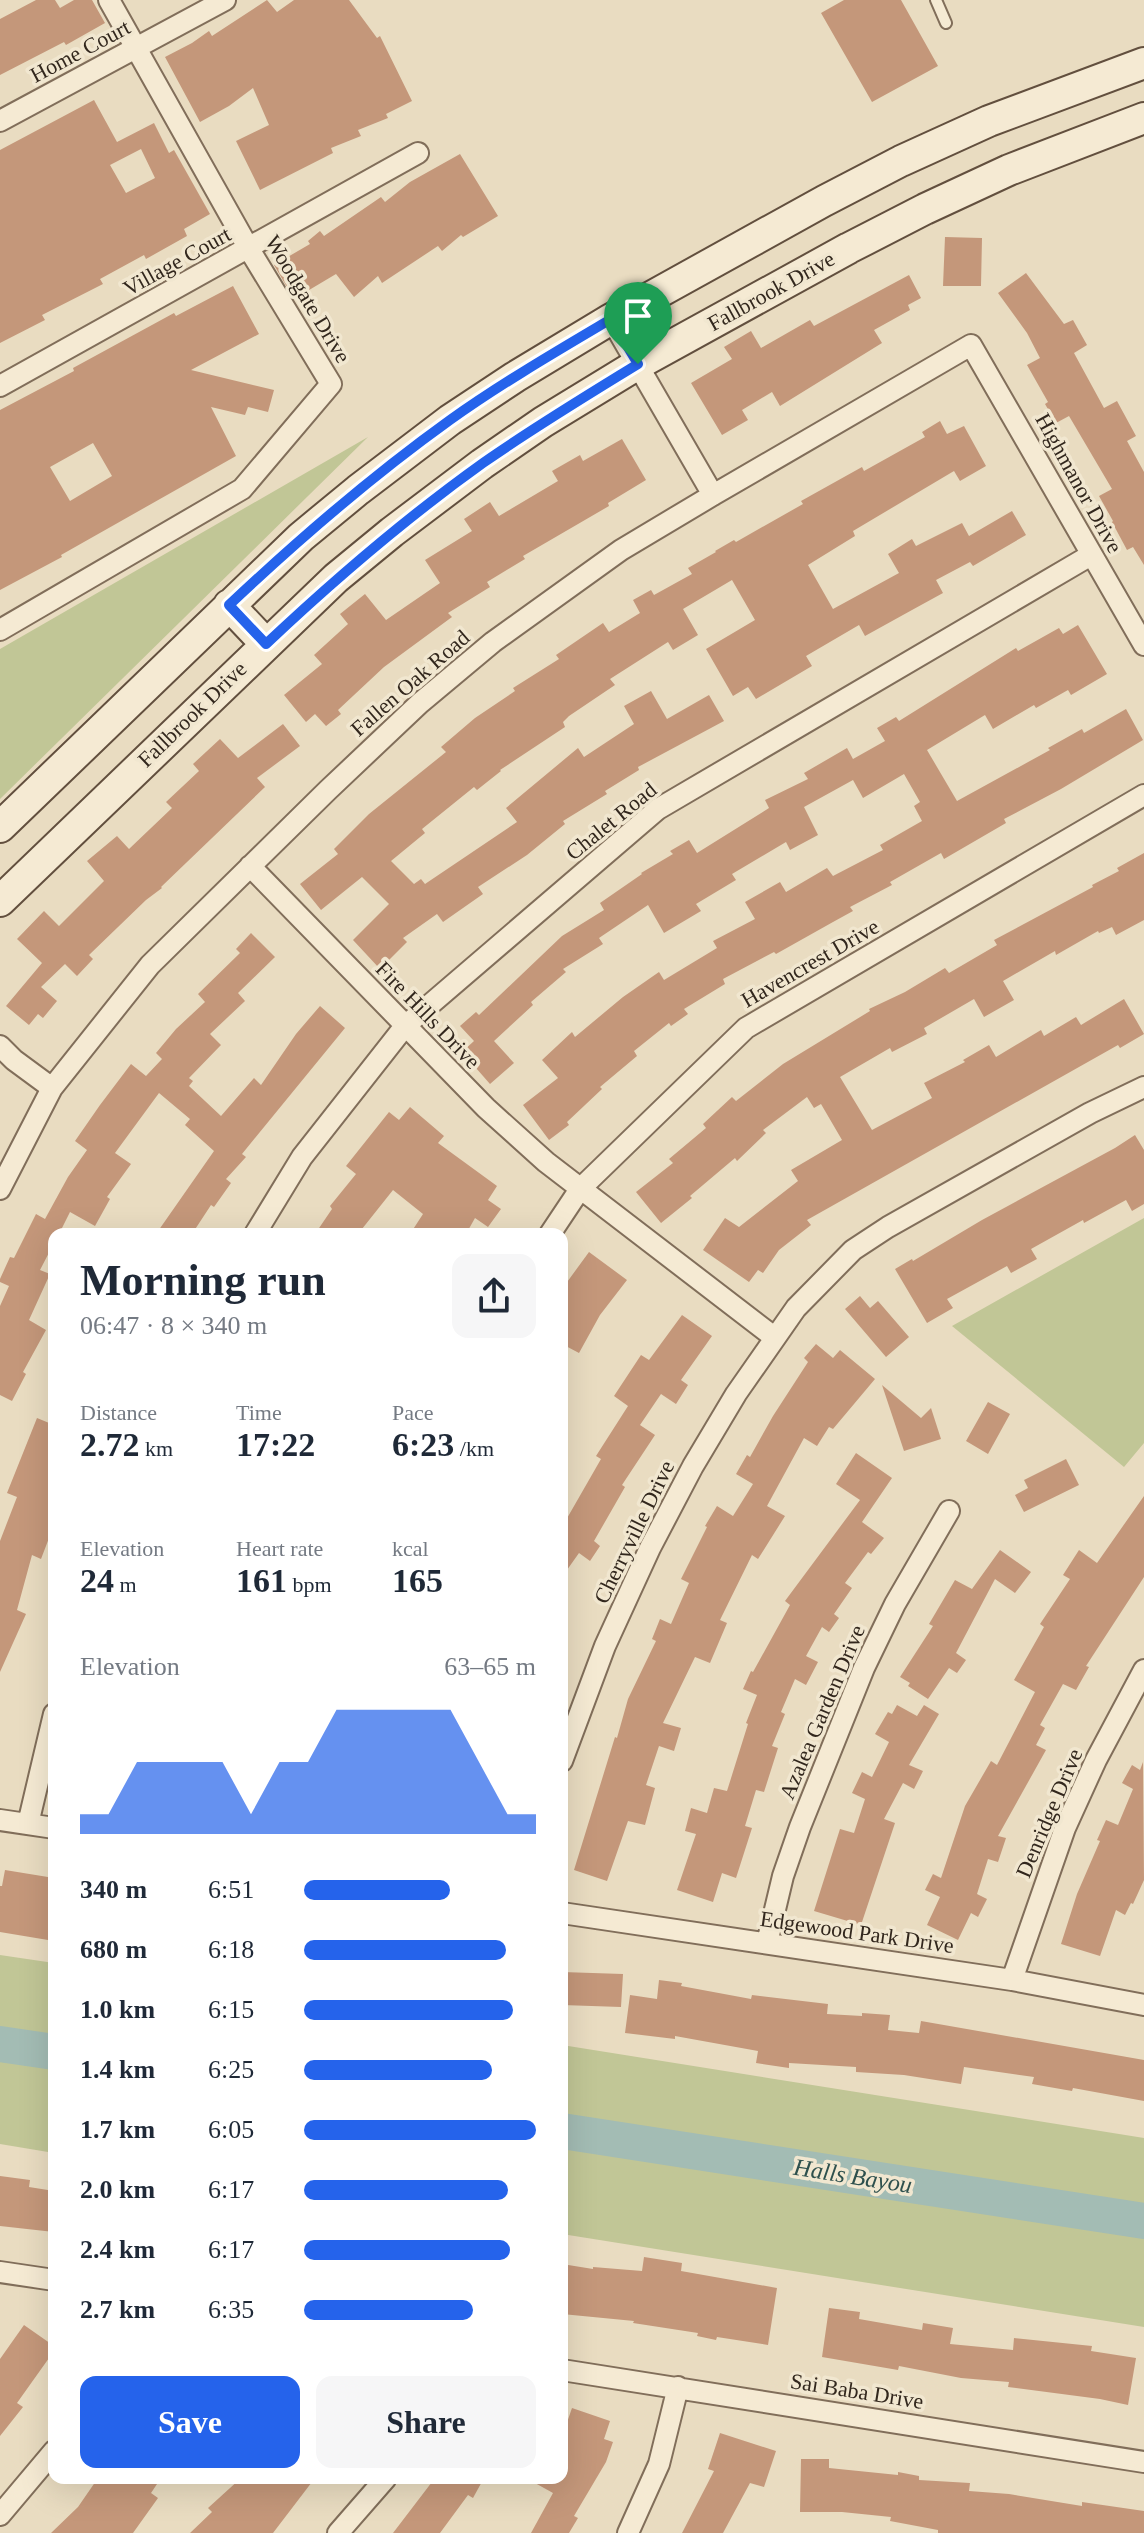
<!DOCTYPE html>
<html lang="en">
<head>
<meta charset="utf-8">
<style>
	body { margin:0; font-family:Georgia,serif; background:#f6f6f7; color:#1f2937; height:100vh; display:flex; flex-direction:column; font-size:30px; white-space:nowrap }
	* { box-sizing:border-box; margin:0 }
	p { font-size:26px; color:#747a83 }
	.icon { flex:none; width:44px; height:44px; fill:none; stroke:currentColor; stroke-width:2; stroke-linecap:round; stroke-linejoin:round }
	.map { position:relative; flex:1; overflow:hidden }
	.panel { position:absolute; left:48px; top:1228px; width:520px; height:1256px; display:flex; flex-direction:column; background:#fff; border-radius:16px; box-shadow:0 8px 32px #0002 }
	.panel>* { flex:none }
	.pin { position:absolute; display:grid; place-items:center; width:68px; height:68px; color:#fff; margin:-82px -34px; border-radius:50% 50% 50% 0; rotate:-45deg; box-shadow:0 0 8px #0007 }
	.pin .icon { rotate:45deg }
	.round { display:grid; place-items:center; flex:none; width:84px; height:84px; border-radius:16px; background:#f6f6f7 }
	.head { display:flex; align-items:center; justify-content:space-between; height:136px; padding:0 32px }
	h1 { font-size:44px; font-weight:600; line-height:60px }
	.stats { display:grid; grid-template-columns:repeat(3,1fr); gap:12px; height:136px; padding:8px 32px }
	.stats div { display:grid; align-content:center }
	.stats b { font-size:34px; font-weight:600 }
	.stats small { font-size:22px; font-weight:400 }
	.stats p { font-size:22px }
	.chart { height:224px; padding:16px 32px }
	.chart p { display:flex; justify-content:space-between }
	.chart svg { width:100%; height:144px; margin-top:8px; fill:#2563eb; opacity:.7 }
	.primary-button { display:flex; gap:16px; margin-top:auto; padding:16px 32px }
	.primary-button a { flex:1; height:92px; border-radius:16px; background:#2563eb; color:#fff; font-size:32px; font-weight:600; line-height:92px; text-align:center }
	.primary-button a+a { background:#f6f6f7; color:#1f2937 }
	ul { padding:0 32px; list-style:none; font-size:26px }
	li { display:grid; grid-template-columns:128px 96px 1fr; align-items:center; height:60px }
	li i { height:20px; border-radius:10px; background:#2563eb }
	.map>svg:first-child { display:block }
</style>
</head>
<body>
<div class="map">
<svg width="1144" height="2533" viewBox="0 0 1144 2533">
	<rect width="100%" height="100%" fill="#e9dcc1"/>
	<path fill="#c1c696" d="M368,437L0,799V649Z
		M1144,1218V1443L1124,1467L952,1326Z
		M0,1955L54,1963V2153L0,2144Z
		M562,2045L1144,2138V2327L562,2234Z"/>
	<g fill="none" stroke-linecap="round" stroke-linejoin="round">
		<path stroke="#a3bcb4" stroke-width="36" d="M0,2044L54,2052
			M562,2131L1144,2221"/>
	</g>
	<path fill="#c4977a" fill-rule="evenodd" d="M36,0H55L60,8L74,0H92L105,23L66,45L64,42L0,75V19Z
		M267,0L277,12L294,0H349L377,38L380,36L412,101L386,114L388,118L358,130L361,136L331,148L333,153L260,190L236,141L269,125L253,88L229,106L200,122L165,57L192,43L209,31L212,36Z
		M844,0H901L938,66L872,102L821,13Z
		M94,100L117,142L154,123L169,153L174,150L210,214L184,229L187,236L146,259L144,255L100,279L103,284L42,315L45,320L0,343V150ZM141,149L155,178L126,193L110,165Z
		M460,154L498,216L463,237L461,235L442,251L438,246L382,283L378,276L354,297L336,274L294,299L274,265L310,244L308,241L320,231L324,236L381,197L385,202L410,182Z
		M945,237L982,238L981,286H943Z
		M1026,273L1064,324L1073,320L1087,345L1074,353L1104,408L1117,401L1136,436L1127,441L1144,472V565L1133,547L1127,550L1112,522L1113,521L1099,496L1112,489L1069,416L1056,423L1045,404L1048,402L1027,365L1040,358L1027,333L998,293Z
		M909,275L921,298L908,305L910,310L874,330L882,343L780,406L772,392L742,410L748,420L722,435L691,383L732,359L724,347L751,331L761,348L810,320L814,326Z
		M233,286L259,334L191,370L274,390L268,412L248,407L245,415L211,407L236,456L61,555L62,557L0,590V410L74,371L73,368L174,313L176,316ZM93,443L112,476L70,501L50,467Z
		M940,421L947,434L964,426L986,466L960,481L954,471L853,531L855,536L808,565L833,609L899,573L888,554L912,539L916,546L962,523L969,536L1012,511L1026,535L973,566L970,562L936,580L943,593L912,610L865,636L859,625L806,656L812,666L756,699L748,687L733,696L706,649L755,620L732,580L683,609L698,635L673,650L668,642L610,679L615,685L569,716L563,722L565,727L500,770L501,771L477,790L474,787L422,829L425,833L391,861L414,884L421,879L425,884L517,822L506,808L578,748L584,757L634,724L624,706L651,691L667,719L709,695L724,721L638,767L639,770L605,791L607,794L563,821L565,824L527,855L478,887L483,894L443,922L437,914L403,938L407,942L380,969L353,940L389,904L362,877L321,910L300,884L338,854L334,849L369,814L446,752L441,747L475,718L515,691L513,688L559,659L556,655L603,623L609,632L640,613L633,600L651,590L654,595L692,574L688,568L716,552L715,551L734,540L736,542L803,504L801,501L862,467L864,471L925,437L922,432Z
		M622,439L646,480L608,503L609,506L523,556L525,559L487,582L490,587L448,613L452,617L384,667L338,710L341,714L326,726L315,714L306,722L284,695L322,664L314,655L348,624L340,614L365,594L386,620L440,583L425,560L472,531L464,519L490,502L499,516L558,481L552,471L580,455L583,461Z
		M1078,625L1107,674L1071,695L1068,690L1036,708L1034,705L993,729L985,715L927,750L957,801L1050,750L1048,748L1082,729L1084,733L1126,709L1143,740L1061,789L1004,819L1006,823L944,859L941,853L890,882L892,885L850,907L853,911L833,922L776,954L774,952L723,979L725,984L684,1009L688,1014L671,1026L669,1023L634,1051L637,1056L600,1087L602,1089L567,1122L569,1125L549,1140L523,1105L558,1078L542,1060L572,1032L575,1037L623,997L659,972L664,980L717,948L713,941L755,919L745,902L780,882L786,892L827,868L833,876L883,850L880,845L922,821L914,806L920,802L904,774L863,798L853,780L804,807L818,835L790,850L786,842L732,874L736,880L696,904L701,911L664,933L648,905L599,938L603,944L563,969L566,972L531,1002L533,1005L494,1041L514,1063L490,1084L462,1052L474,1041L460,1026L476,1012L479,1015L562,936L604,910L600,903L642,874L641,873L673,854L670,851L689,840L697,853L769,808L765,800L808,779L804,773L847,748L853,759L885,741L877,728L896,717L899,721L1016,648L1018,651L1059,628L1063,634Z
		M283,724L300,746L257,778L265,787L161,887L162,888L146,900L89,955L93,959L77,976L65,964L41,987L57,1001L43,1018L38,1014L29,1025L6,1006L42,963L17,939L44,911L59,926L104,881L87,861L117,836L129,849L172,808L166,802L199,771L193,764L220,739L238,758Z
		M1144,853V920L1116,935L1112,927L1099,933L1098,931L1056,955L1055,951L1003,981L1014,1000L984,1017L974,999L924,1028L927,1034L892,1052L890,1048L840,1077L872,1130L932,1098L924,1083L965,1062L963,1060L989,1045L996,1057L1041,1030L1044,1036L1076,1017L1081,1025L1124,999L1144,1034L1120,1048L1118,1045L807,1220L811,1225L779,1250L763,1273L758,1270L749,1282L703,1250L725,1218L739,1227L798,1181L791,1170L842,1140L821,1104L814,1108L807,1097L763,1130L766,1133L737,1161L735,1158L690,1196L692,1198L661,1223L636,1192L673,1163L669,1159L706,1128L703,1124L732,1097L736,1101L783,1064L870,1011L869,1009L905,992L945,968L949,973L997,945L994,940L1093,887L1092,885L1119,871L1117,868Z
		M251,933L275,957L238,993L245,1001L210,1034L221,1045L189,1078L193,1081L189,1086L221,1116L254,1078L261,1085L296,1034L320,1006L345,1028L242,1154L246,1157L226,1179L231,1183L214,1207L211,1205L192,1234H156L214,1151L185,1125L190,1119L159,1093L115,1153L131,1164L107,1197L110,1199L95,1226L70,1212L59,1234H54V1243L40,1270L50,1274L29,1320L46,1330L23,1372L26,1374L12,1401L0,1395V1306L9,1286L0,1282V1279L10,1257L14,1258L36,1214L45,1219L68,1177L87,1150L75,1141L100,1105L131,1064L146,1076L162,1059L156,1053L176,1029L205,1002L198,994L240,953L236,949Z
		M410,1107L444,1136L438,1143L497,1186L488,1200L501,1209L488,1227L475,1218L466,1234H410L423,1214L393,1190L358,1234H315L332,1209L330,1206L356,1174L346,1166L389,1112L399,1120Z
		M1135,1135L1144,1150V1204L1132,1211L1126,1200L1084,1223L1083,1220L1031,1249L1037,1259L1011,1273L1007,1266L947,1299L953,1308L927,1323L895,1269L912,1259L913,1261L982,1220L1115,1148Z
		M589,1252L627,1280L600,1315L579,1353L562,1344V1289Z
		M860,1296L870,1308L878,1301L909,1337L886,1357L845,1309Z
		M682,1315L712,1336L681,1380L688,1385L676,1404L661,1394L640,1425L655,1435L622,1485L625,1487L594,1541L600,1546L590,1561L579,1553L562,1577V1527L601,1459L596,1456L628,1406L614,1396L641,1355L649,1360Z
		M816,1344L833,1358L840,1350L875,1379L833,1429L829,1427L817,1446L804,1438L767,1506L785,1516L758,1559L752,1555L720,1620L727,1623L710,1663L695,1657L663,1723L681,1728L674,1751L659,1746L646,1785L655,1788L645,1825L628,1821L607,1881L574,1870L615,1737L617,1738L628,1699L656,1641L652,1639L660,1619L671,1624L689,1583L681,1579L707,1527L705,1526L717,1506L733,1516L753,1484L736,1474L747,1455L750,1457L773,1416L808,1362L804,1358Z
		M882,1385L921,1418L931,1408L941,1439L904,1451Z
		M988,1402L1010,1414L988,1454L966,1441Z
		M37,1418L54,1425V1525L41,1559L32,1555L17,1610L26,1614L0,1672V1541L17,1497L7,1493Z
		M856,1453L892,1478L862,1522L884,1538L871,1554L868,1552L845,1583L852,1588L834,1614L839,1618L829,1632L822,1627L806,1656L818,1662L806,1685L795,1679L781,1712L785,1714L772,1746L778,1748L764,1792L756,1790L745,1826L752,1828L736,1878L722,1873L713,1902L677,1890L696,1834L685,1831L691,1808L707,1813L714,1788L727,1791L748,1724L746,1723L757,1695L743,1689L751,1671L753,1672L790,1605L785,1601L860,1500L836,1484Z
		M1066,1459L1079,1485L1024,1512L1015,1495L1028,1488L1024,1480Z
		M1144,1496V1577L1086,1666L1089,1667L1076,1690L1063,1684L1040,1725L1045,1728L1036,1745L1046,1750L998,1836L1006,1838L998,1862L988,1859L977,1894L987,1899L978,1917L971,1913L958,1940L927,1925L940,1897L925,1890L933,1874L941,1878L965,1806L991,1761L997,1765L1035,1692L1014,1680L1044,1627L1040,1624L1070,1579L1063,1575L1079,1550L1097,1563Z
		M1000,1550L1031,1572L1015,1593L995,1579L956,1653L966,1660L957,1673L949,1668L928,1699L908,1686L910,1683L900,1677L933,1626L929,1624L955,1580L972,1589Z
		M897,1705L917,1716L924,1705L939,1714L909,1765L923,1771L914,1789L903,1783L884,1819L895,1823L861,1925L814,1911L840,1829L854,1833L865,1799L852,1793L862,1772L872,1777L889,1742L875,1734L888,1712L892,1714Z
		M1143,1762L1144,1880L1133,1904L1131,1903L1125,1915L1116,1910L1100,1956L1061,1944L1077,1894L1100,1841L1097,1840L1106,1820L1118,1825L1133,1789L1122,1783L1132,1765L1140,1770Z
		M5,1870L54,1878V1941L0,1932V1886H2Z
		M562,1972L623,1974L621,2007L562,2005Z
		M659,1980L682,1983L681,1986L751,1999L752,1995L828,2004L827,2014L862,2016V2013L890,2015L888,2030L919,2033L921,2021L1144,2060V2101L1073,2088L1072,2091L1032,2084L1034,2077L964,2067L961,2084L904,2075L856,2072V2067L789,2063V2068L756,2063L758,2051L675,2036V2039L625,2033L630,1995L657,1999Z
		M0,2176L30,2180L29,2187L54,2191V2232L0,2226Z
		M644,2257L682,2263L681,2271L777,2288L768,2345L717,2337L716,2340L697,2336L698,2333L633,2323L634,2321L562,2314V2264L593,2269V2267L642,2271Z
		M829,2308L860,2312L859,2319L922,2330L923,2323L953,2328L950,2344L1013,2350L1014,2338L1092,2346L1091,2351L1136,2358L1128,2405L1100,2399L1008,2387L1009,2382L961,2378L899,2366L898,2370L822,2357Z
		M24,2325L54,2346V2351L17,2403L23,2407L0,2436V2359Z
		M572,2408L610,2421L604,2439L613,2442L606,2462L574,2516L578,2518L569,2533H531L553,2493L526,2478H562V2437Z
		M720,2433L776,2451L764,2487L750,2483L723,2533H682L714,2471L708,2469Z
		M801,2459H829V2468L898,2475V2472L919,2476V2480L970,2483L969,2491L1009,2494L1082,2506V2502L1144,2511V2533H938V2530L890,2521L891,2517L842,2512H800Z
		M98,2478H161L151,2493L158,2498L133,2533H51L78,2507Z
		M241,2478H315L273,2533H190L212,2512L208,2508Z
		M435,2478H484L473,2498L468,2495L440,2533H393Z"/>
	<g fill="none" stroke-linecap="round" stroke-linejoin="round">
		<defs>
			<path id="lane" d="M936,0L946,23"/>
			<path id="street" d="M0,121L225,0
				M611,319L713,495
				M0,386L418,153
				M0,630L242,489L331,384L249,249L109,0
				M250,866L486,1108L546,1162L774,1337
				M0,1046L14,1060L52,1088
				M0,1189L52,1088L150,965L328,790L420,703L493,642L621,550L713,495L971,345L1144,645
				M255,1234L302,1157L405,1026L658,809L1091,555
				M550,1234L580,1189L746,1028L1144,795
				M562,1761L605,1646L650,1548L693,1466L736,1394L796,1308L853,1250L888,1227L1090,1113L1144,1087
				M0,1820L54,1828
				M28,1824L54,1714
				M562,1913L1012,1980L1144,2005
				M767,1943L783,1876L800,1827L864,1668L895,1604L949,1511
				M1012,1980L1065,1828L1096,1760L1144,1670
				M0,2272L54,2280
				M562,2370L1144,2462
				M0,2515L54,2451
				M338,2533L386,2478
				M628,2533L659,2464L678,2387"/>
			<path id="secondary" d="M229,605L266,644
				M0,827L301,537L358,490L450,420L515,377L611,319L824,201L901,161L989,121L1144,63
				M0,901L336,578L392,532L482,464L543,422L638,364L849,248L925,209L1009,170L1144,118"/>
		</defs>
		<use href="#lane" stroke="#816e5a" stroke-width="14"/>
		<use href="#street" stroke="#816e5a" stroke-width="24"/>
		<use href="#secondary" stroke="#624f3e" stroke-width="34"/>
		<use href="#lane" stroke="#f5ead3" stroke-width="10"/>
		<use href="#street" stroke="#f5ead3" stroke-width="20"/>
		<use href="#secondary" stroke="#f5ead3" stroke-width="30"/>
	</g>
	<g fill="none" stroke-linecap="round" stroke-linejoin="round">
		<defs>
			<path id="route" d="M611,319L638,364C586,396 533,428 483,463C406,518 335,579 266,644L229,605C299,539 372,476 450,420C502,383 557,351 611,319Z"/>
		</defs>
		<use href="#route" stroke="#fff" stroke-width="16"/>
		<use href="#route" stroke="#2563eb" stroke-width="10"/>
	</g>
	<g text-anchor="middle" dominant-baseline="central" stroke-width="7" stroke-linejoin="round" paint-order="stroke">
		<g font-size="22" fill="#32271d" stroke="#f1e7d0">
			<text transform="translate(80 51) rotate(-28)">Home Court</text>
			<text transform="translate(177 261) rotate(-29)">Village Court</text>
			<text transform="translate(771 291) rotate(-29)">Fallbrook Drive</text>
			<text transform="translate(308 299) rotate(59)">Woodgate Drive</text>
			<text transform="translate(1079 483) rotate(61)">Highmanor Drive</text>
			<text transform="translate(410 683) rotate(-41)">Fallen Oak Road</text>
			<text transform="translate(192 714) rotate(-44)">Fallbrook Drive</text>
			<text transform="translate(611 821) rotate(-39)">Chalet Road</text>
			<text transform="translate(810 963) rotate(-30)">Havencrest Drive</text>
			<text transform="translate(428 1015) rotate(46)">Fire Hills Drive</text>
			<text transform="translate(634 1532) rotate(-64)">Cherryville Drive</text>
			<text transform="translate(822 1712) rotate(-67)">Azalea Garden Drive</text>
			<text transform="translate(1049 1813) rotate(-67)">Denridge Drive</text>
			<text transform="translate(857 1932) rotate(8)">Edgewood Park Drive</text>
			<text transform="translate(857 2391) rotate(9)">Sai Baba Drive</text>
		</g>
		<g font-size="24" font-style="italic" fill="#2e504d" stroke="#f1e7d0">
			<text transform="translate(853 2176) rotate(9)">Halls Bayou</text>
		</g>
	</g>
</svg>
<div class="pin" style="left:638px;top:364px;background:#1e9e55"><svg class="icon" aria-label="arrive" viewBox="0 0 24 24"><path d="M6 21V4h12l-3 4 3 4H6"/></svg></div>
<section class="panel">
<div class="head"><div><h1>Morning run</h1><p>06:47 · 8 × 340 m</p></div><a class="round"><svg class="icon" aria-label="share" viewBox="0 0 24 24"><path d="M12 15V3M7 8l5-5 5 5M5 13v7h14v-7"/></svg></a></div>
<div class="stats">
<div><p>Distance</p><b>2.72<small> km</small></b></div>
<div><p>Time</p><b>17:22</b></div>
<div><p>Pace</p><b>6:23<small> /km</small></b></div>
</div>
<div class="stats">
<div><p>Elevation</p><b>24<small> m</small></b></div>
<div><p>Heart rate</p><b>161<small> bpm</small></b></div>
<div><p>kcal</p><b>165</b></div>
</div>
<div class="chart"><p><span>Elevation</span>63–65 m</p>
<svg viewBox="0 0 160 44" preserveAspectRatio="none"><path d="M0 44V38L10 38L20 22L30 22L40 22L50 22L60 38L70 22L80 22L90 6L100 6L110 6L120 6L130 6L140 22L150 38L160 38V44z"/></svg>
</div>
<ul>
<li><b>340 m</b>6:51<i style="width:63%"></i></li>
<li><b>680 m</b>6:18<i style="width:87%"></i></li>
<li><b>1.0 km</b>6:15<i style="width:90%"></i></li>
<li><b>1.4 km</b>6:25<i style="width:81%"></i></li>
<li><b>1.7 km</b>6:05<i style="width:100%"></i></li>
<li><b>2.0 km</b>6:17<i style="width:88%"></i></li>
<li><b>2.4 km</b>6:17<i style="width:89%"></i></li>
<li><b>2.7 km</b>6:35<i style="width:73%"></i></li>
</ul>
<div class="primary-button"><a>Save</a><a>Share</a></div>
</section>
</div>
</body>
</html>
